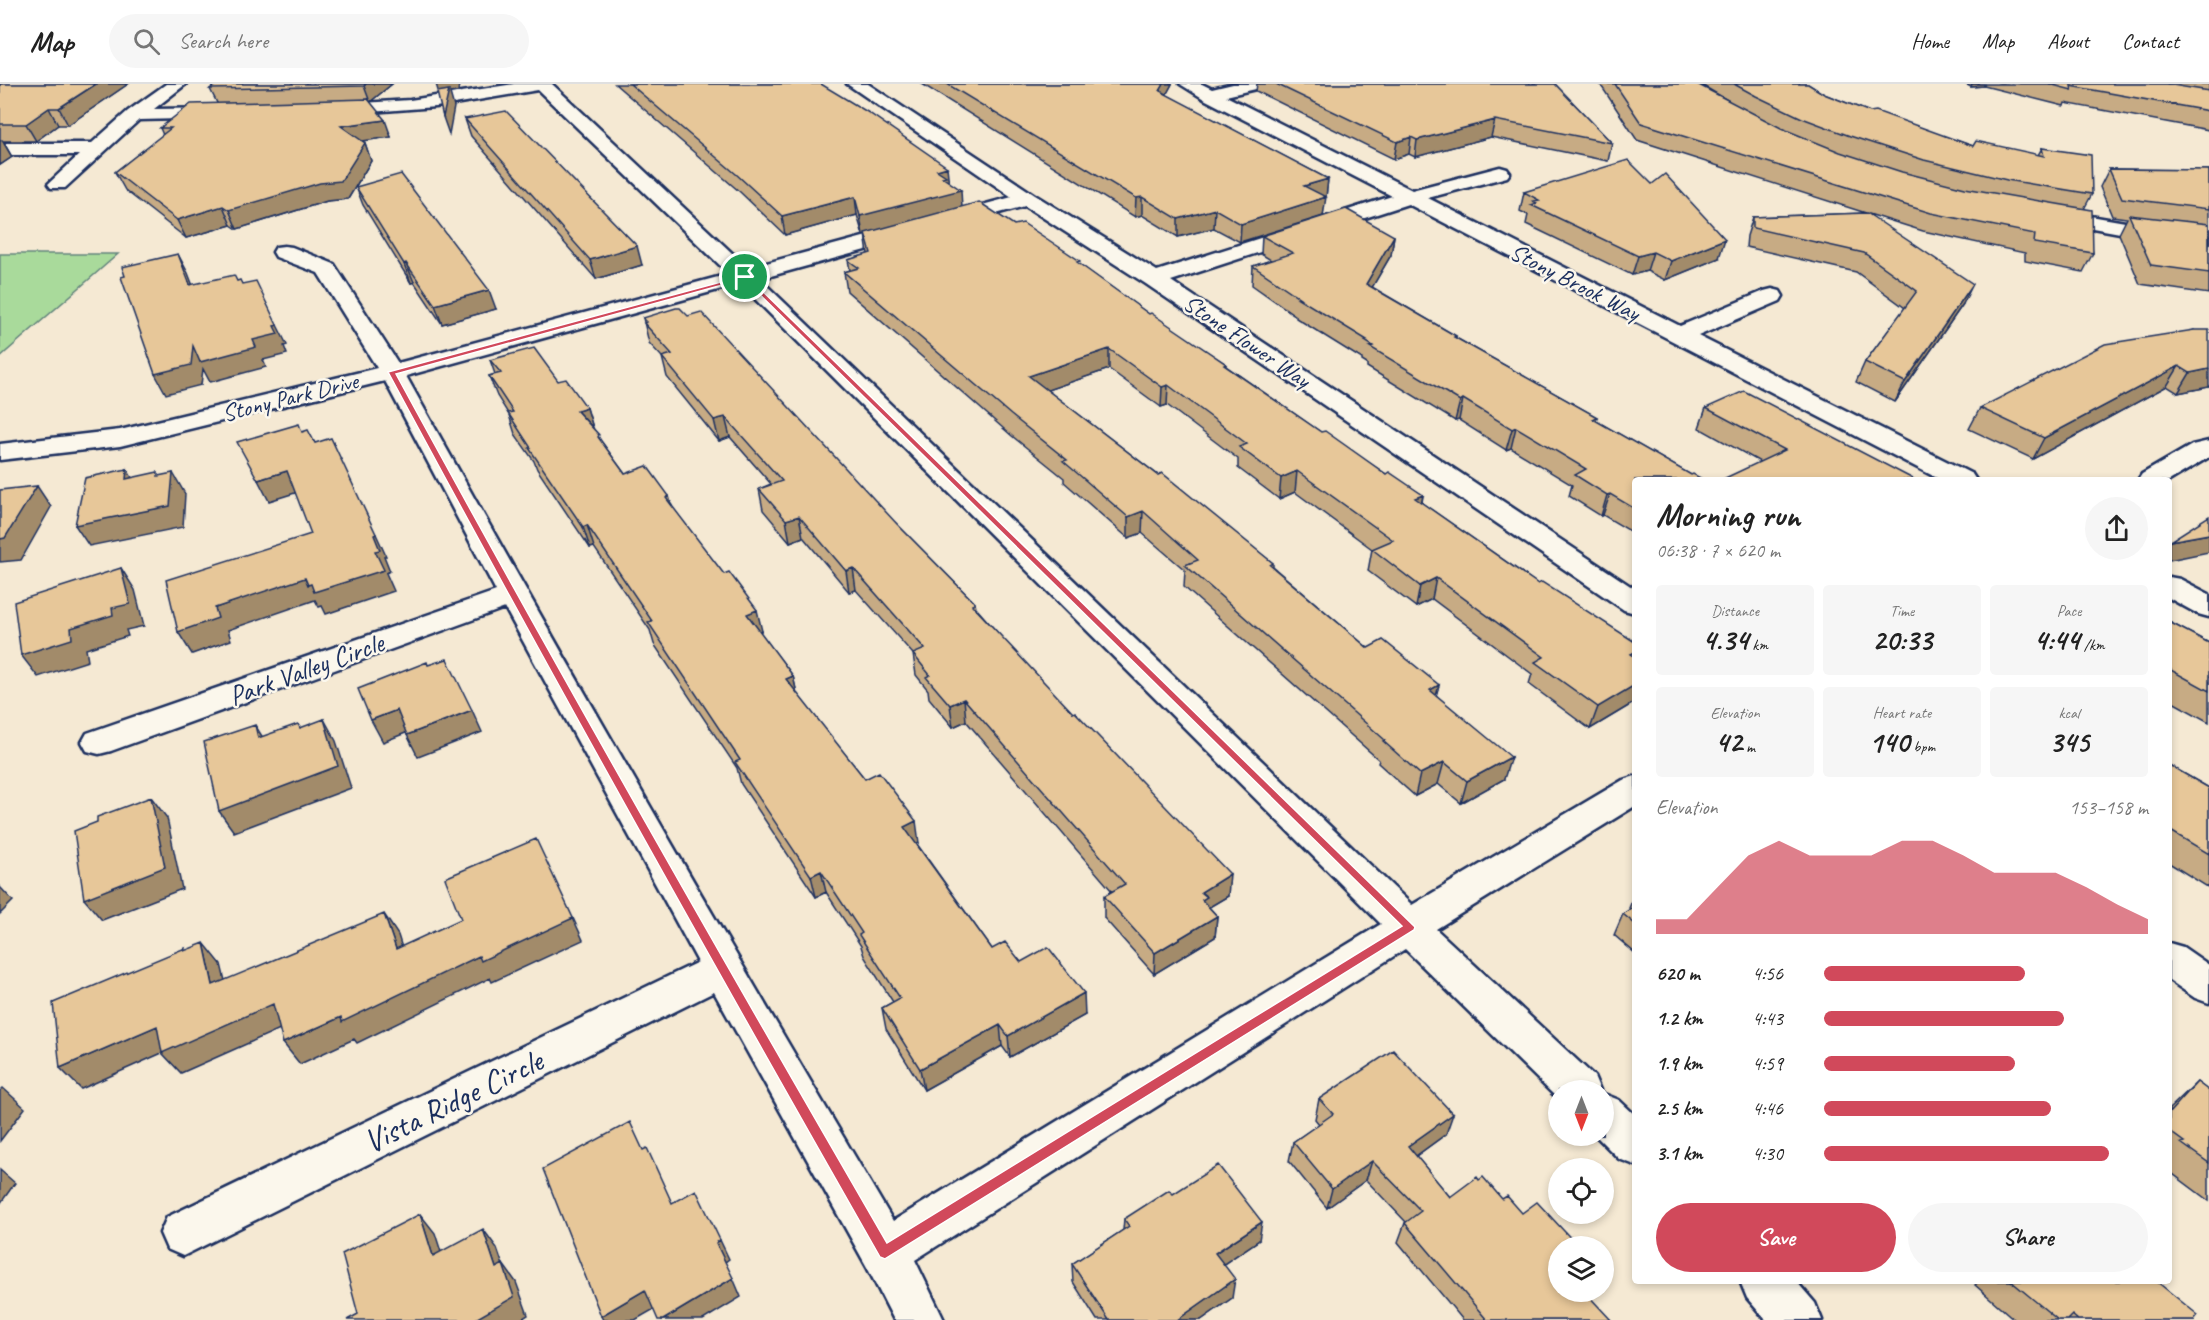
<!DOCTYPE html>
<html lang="en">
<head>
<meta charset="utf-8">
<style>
	body { margin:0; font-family:Caveat,sans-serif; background:#f6f6f6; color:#222; height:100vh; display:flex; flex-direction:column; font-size:22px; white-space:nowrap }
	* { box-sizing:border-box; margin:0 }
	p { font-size:20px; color:#767676 }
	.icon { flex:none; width:33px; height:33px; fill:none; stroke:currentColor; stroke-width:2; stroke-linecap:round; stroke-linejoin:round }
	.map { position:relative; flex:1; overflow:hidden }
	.panel { position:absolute; left:1632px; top:393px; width:540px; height:807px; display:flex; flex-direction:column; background:#fff; border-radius:6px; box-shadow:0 3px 9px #0003 }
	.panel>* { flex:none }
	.needle { width:39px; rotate:180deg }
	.fabs { position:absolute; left:1548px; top:996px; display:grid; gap:12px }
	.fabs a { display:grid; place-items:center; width:66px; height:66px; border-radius:50%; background:#fff; box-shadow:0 3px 9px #0003; font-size:30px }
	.pin { position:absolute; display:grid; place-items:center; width:51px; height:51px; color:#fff; margin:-26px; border:3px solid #fff; border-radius:50%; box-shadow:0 2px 6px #0007 }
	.round { display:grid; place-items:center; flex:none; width:63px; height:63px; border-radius:32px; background:#f6f6f6 }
	.overview { display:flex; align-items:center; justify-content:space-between; height:102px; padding:0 24px }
	h1 { font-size:33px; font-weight:600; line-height:45px }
	.stats { display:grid; grid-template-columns:repeat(3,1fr); gap:9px; height:102px; padding:6px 24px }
	.stats div { display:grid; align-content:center; border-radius:6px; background:#f6f6f6; text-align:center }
	.stats b { font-size:30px; font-weight:600 }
	.stats small { font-size:16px; font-weight:400 }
	.stats p { font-size:16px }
	.chart { height:168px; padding:12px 24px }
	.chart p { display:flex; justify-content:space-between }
	.chart svg { width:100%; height:108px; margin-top:6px; fill:#d1495b; opacity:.7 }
	.primary-button { display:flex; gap:12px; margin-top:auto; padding:12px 24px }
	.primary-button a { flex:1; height:69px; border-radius:36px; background:#d1495b; color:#fff; font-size:24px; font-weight:600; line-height:69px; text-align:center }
	.primary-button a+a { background:#f6f6f6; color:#222 }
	ul { padding:0 24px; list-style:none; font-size:20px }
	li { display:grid; grid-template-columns:96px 72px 1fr; align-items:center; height:45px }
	li i { height:15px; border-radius:8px; background:#d1495b }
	header { display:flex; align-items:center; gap:36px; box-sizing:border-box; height:84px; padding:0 30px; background:#fff; border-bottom:2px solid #e0e0e0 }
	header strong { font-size:28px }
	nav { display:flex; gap:33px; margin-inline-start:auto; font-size:21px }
	.search { width:420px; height:54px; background:#f6f6f6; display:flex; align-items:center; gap:15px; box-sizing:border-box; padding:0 21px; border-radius:33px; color:#767676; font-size:22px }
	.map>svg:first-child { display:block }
</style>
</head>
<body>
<header>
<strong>Map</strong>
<div class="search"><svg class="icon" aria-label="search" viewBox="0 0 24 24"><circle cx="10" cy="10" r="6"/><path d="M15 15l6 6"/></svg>Search here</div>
<nav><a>Home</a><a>Map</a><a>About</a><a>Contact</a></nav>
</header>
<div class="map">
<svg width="2209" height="1236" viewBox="0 0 2209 1236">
	<rect width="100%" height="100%" fill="#f5e9d3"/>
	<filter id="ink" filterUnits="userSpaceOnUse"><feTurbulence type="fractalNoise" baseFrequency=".0167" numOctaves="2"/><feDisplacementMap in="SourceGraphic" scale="12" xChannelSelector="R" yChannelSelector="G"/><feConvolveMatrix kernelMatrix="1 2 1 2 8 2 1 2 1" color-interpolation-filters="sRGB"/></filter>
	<g filter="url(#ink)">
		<path fill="#a9da9b" stroke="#62847c" stroke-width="1.5" d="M0,170H118L0,273Z"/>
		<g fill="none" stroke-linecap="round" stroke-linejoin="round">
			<defs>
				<path id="street" d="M166,0H186L154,25L223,24L229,25L232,29L229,33L223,34L139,36L65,104H51L48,100L79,71H0V59H92L128,27Z
					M514,0H552L748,184L1012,113L847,0H868L1035,111L1157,187L1392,112L1204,15L1180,0H1202L1212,5L1233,0H1263L1260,4L1226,12L1412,106L1500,83L1507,85L1510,89L1507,93L1428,114L1680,242L1764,207L1772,205L1780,207L1783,212L1780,217L1698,252L1972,390L1976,396H1941L1408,120L1171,197L1635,505V529L1624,526L1146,200L1025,122L760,195L1412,821L1623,696L1635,692V722L1436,845L1594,992L1600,1006H1558V1015L1405,865L915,1176L944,1236H894L868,1185L714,908L183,1172L167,1165L160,1149L167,1133L698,878L505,524L111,667L99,670L87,667L82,658L87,649L496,507L385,297L120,362L0,376V360L120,346L377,284L318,189L276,173L273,168L276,163L284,162L292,163L334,180L398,279L729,190L538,6L436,23L331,31L325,30L322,26L325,22L331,21L410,16ZM740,200L1381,840L893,1137C727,857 564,576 406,292Z
					M2050,125L2131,139L2209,146V158L2131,151L2043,135L2040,131L2043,127Z
					M2209,357V373L2169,397L2138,396L2142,390L2192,361Z
					M2169,493L2180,495L2209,510V533L2198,530L2169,514Z
					M2169,859L2183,863L2209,881V919L2195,914L2169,896Z
					M1604,1010L1619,1016L1635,1031V1081L1619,1075L1596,1052H1604Z
					M1740,1197H1796L1815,1219L1822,1236H1766L1747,1214Z"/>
			</defs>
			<use href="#street" stroke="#1b2f5e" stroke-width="5"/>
			<use href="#street" fill="#fbf7ec" fill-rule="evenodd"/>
		</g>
		<path fill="#c7ab84" stroke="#1b2f5e" stroke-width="1.5" d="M0,0H128L68,41H58L36,57H3L12,73L0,81Z
			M217,0H392L370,18L391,53L362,57L365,59L371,77L348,115L327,117L237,145L231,141L186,154L125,106L115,88L163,51L160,44L217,19L210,5Z
			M615,0H821L949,97L962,123L1014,141L1080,181L1149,230L1226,280V282L1321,348L1386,390L1423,411L1422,419L1538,500L1635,558V618L1590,645L1529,600L1532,590L1432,515L1416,523L1368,487L1372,465L1295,408L1279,415L1238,384V375L1167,321L1161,323L1109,285L1047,306L1273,479V483L1368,564L1439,601L1436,611L1504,695L1461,719L1438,700L1415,712L1378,679L1379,676L1184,503L1185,486L1142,449L1128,454L1064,398V394L1012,352L847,207L844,188L850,186L848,176L868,170L865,150L863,151L857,131L785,151L740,108Z
			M922,0H1172L1166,11L1328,95L1326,113H1325L1323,132L1240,158L1214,144L1178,153L1142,131L1135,133Z
			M1257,0H1555L1612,59L1608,77L1491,53L1415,73L1409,70L1394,75L1256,7Z
			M1600,0H1697L1729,17L1700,0H1808L1824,10L1870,28L1973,62L2038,71L2042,64L2092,110L2084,125L2093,169L2083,188L2025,177V169L1923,147L1869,130L1963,220L1895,318L1856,298L1865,278L1905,224L1856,188L1746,163L1747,152L1753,133L1866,129L1637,56Z
			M1965,0H2209V46L2065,19L2064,22L1984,2L1971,3Z
			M465,35L642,181L596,195L471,52Z
			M2109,85L2209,86V210L2140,200L2119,150L2127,134L2112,132L2100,103Z
			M356,103L496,225L442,240L414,198L411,199L363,121Z
			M1524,108L1719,174L1665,196L1647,187L1632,191L1526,140L1528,131L1520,127Z
			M1262,152H1394L1391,171L1372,203L1456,252V254L1597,333L1596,337L1691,391L1704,396H1635V450L1603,431L1601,432L1569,412L1572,401L1511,364L1506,366L1459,336L1455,337L1367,283V280L1362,277V275L1296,234V232L1252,201L1253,182L1271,176L1261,170Z
			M643,234L897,440L975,519L976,524L1228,812L1209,823L1217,832L1215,853L1154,890L1104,834V812L1112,807L966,637L953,643L929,614L928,606L916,591L913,570L856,506L849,508L803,453L790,458L763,426L759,405L771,400L730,353L719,357L667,293L662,273L649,259Z
			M2194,246L2209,303L2178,309L2167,302L2033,375L1969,345L1980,324Z
			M490,276L558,297L587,324L593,344L601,357L625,390L672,423L762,547L760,548L793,592L797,610L865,695L919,759L917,760L992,865L1021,878L1085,931L1010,973L1002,962L924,1006L886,945L882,924L893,918L864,872L861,862L826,808L816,813L741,700L737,684L654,560L650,546L594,463L590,464L537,385L534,377L515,350L509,331L497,312L489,292L495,290Z
			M1706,324L1915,396L1760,378L1699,344Z
			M2169,538L2209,559V638L2169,616Z
			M2169,681L2209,704V804L2169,779Z
			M1635,810V869L1614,851L1623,830L1630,825L1629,824Z
			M2197,998L2209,1007V1117L2169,1087V1025Z
			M1319,1015L1446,1050L1416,1072L1450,1113L1558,1208L1611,1236H1463L1398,1158L1405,1139L1406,1138L1366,1096L1327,1124L1289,1077L1293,1058L1319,1040L1315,1035Z
			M1173,1110L1259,1156L1224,1180L1232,1214L1201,1236H1097L1073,1198L1072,1180L1123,1146L1124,1135Z
			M1979,1197H2156L2194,1236H2015L1975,1201Z"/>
		<path fill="#a28b6b" stroke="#1b2f5e" stroke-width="1.5" d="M96,0H128L68,41L59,24Z
			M366,0H392L370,18L364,2Z
			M436,0H459L458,8L450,9L454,23L449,50L443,33L439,10Z
			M1164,0H1172L1159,24L1160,7Z
			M1972,0H1984V2L1971,3Z
			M49,24L58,41L36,57L26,40Z
			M385,36L391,53L348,59L341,42Z
			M1495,36L1491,53L1415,73L1417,56Z
			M1411,53L1409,70L1394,75L1397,58Z
			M2,56L12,73L0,81V57Z
			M365,59L371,77L348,115L327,117L237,145L229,126Z
			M947,83L949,101L961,106L962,124L863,151L860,132L937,86Z
			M1328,95L1326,113L1303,120L1304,102Z
			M855,113L857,131L785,151L782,132Z
			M1142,113V131L1135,133L1136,114Z
			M1326,113L1323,132L1240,158L1241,140Z
			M223,122L231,141L186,154L177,136Z
			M1215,125L1214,144L1178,153V135Z
			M1394,152L1391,171L1363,219L1366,200Z
			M1725,155L1719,174L1665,196L1671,177Z
			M637,162L642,181L596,195L590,176Z
			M1653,168L1647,187L1632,191L1638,172Z
			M178,170L188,189L200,220L190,201Z
			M406,179L414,198L411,199L404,180Z
			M1973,200L1963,220L1895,318L1905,298Z
			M489,206L496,225L442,240L435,221Z
			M277,241L287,261L284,262L287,270L263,276L266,283L210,298L203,285L201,301L166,310L155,290L193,262L253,256L274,242Z
			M1109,265V285L1030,312L1029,292Z
			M2179,282L2167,302L2033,375L2044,354Z
			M2209,285V303L2178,309L2190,289Z
			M1168,301L1167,321L1161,323L1162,303Z
			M1463,315L1459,336L1455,337L1460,317Z
			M587,324L593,344L577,327Z
			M725,333L730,353L719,357L714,336Z
			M1516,343L1511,364L1506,366L1512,345Z
			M127,385L139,406L126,395Z
			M287,387L298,408L269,417L258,396Z
			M1297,387L1295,408L1279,415L1281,394Z
			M173,389L185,410L183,443L89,462L75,441Z
			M37,402L51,423L21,476L0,478V455Z
			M1610,410L1603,431L1601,432L1607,411Z
			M1423,411L1419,432L1415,414Z
			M669,412L675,433L666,414Z
			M1143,427L1142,449L1128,454V433Z
			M799,432L803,453L790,458L786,436Z
			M587,441L594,463L590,464L583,443Z
			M376,450L386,472H384L390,487L386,489L394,507L326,530L322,522L319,523L315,516L228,546L231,556L192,570L178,548L215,524L375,467L374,451Z
			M2209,450V468L2169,476V459L2170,457Z
			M121,484L135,506L144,542L126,546L128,552L86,565L88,577L38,593L21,571L71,544Z
			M853,484L856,506L849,508L846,487Z
			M1436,494L1432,515L1416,523L1420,502Z
			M757,526L762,547L752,551L747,530Z
			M1635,587V618L1590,645L1598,623Z
			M793,592L798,614L786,595Z
			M1439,601L1433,623L1430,606Z
			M964,615L966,637L953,643L950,621Z
			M397,626L408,648L383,658L371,636Z
			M472,626L482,648L418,673L407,651Z
			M324,635L336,657L351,704L234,748L219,727Z
			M255,641L268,662L258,654Z
			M1511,673L1504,695L1461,719L1467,697Z
			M1444,678L1438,700L1415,712L1420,690Z
			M151,713L167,734L182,805L102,836L84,815Z
			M916,737L919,759L908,765L904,743Z
			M821,787L826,808L816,813L811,792Z
			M1230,790L1228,812L1206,825L1205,835L1201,808Z
			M0,803L13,817L0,830Z
			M384,830L398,851L409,886L396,865Z
			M1217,832L1215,853L1154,890L1155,869Z
			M573,834L583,856L492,898L490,894L357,959L354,955L300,980L283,959L479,872Z
			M204,859L221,880L231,922L213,901Z
			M1084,909L1085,931L1010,973L1008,952Z
			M273,920L289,941L181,989L162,969L81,1005L60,984L157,942Z
			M1000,941L1002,962L924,1006L920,985Z
			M3,1004L25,1024L0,1057V1007Z
			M1453,1030L1446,1050L1402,1082L1408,1062Z
			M1372,1077L1366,1096L1327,1124L1332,1105Z
			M0,1086L15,1099L0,1120Z
			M420,1130L435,1149L448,1190L433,1172Z
			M1262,1138L1259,1156L1213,1187L1215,1169Z
			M483,1145L497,1164L510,1202L496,1184Z
			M720,1156L729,1175L725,1178L716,1159Z
			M503,1180L516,1198L528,1231L520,1236H474Z
			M733,1194L741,1213L703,1236H663Z
			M1235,1195L1232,1214L1201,1236H1177Z
			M645,1206L656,1224L635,1236H603L601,1232Z"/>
		<path fill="#e7c799" stroke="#1b2f5e" stroke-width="1.5" d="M0,0H96L59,24H49L26,40H0Z
			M217,0H366L364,2L210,5Z
			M630,0H821L869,29L947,83L937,86L946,92L942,93L961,106L860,132L855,113L782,132L736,90Z
			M947,0H1164L1160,7L1328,95L1304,102L1326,113L1241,140L1215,125L1178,135L1142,113L1136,114Z
			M1276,0H1555L1612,59L1495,36L1417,56L1411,53L1397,58Z
			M1615,0H1697L1781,44L1840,68L1902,88L1965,104L2092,126L2093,169L2034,159L2035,150L1931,129L1641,39Z
			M1734,0H1808L1824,10L1870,28L1876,27L1973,62L1976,57L2044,72L2042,64L2091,71L2092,110L2007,96L1924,76L1850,52L1802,34L1756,12Z
			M2049,0H2166L2209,7V27L2071,2L2072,6Z
			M449,6L443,33L437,8Z
			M368,15L385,36L341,42L365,59L341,97L320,99L229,126L223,122L177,136L115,88L171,44H160L191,20Z
			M506,27L637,162L590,176L465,35Z
			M1628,76L1652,100L1665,90L1725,155L1671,177L1653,168L1638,172L1531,121L1537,119L1533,117L1539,116L1524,108Z
			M2109,85L2209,86V125L2122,114Z
			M401,90L489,206L435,221L406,179L404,180L356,103Z
			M979,118L1014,141L1023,139L1080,177L1077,178L1149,230L1151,229L1226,280L1224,281L1321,348L1325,347L1386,390L1389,388L1423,411L1415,414L1538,500L1542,498L1635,558V568L1631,570L1635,573V601L1598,623L1535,578L1544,573L1436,494L1420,502L1372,465L1393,456L1297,387L1281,394L1239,363L1247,360L1168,301L1162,303L1109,265L1029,292L1158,391L1162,389L1273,479L1270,481L1368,564L1383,556L1439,601L1430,606L1511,673L1467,697L1444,678L1420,690L1383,657L1385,656L1185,481L1198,476L1143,427L1128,433L1063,377L1067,376L1011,331L844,188L859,184L848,176L871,169L865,149Z
			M1346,125L1394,152L1366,200L1456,252L1454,253L1597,333L1593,335L1691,391L1693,390L1704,396H1635V425L1610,410L1607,411L1575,391L1586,385L1516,343L1512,345L1463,315L1460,317L1370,263L1373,262L1365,257L1367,256L1298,214H1300L1253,182L1293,169L1262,152Z
			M1867,129L1973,200L1905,298L1865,278L1917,207L1864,169L1753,144V133Z
			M2129,131L2209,140V189L2151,181Z
			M178,170L190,201L234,191L237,197L240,196L242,200L256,197L277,241L274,242L278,250L253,256L256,263L200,278L193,262L191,281L155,290L121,193L125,192L122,183Z
			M676,224H680L688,232L701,228L897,440L975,519L972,521L1073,629L1075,628L1230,790L1201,808L1207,813L1202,816L1217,832L1155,869L1104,812L1125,800L964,615L950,621L926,593L930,591L913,570L925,565L853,484L846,487L799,432L786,436L759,405L782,397L725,333L714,336L662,273L672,270L644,239L647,238L643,234Z
			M2194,246H2209V285L2190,289L2179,282L2044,354L1980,324L2105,260Z
			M534,264L558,297L566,295L587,324L577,327L599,351L598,353L625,390L647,382L669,412L666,414L724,490L729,488L757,526L747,530L793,592L786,595L865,695L879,688L916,737L904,743L992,865L1005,858L1021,878L1048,863L1084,909L1008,952L1000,941L920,985L882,924L900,914L859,851L862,849L821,787L811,792L735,678L740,676L648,538L652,537L587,441L583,443L529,364H531L508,329L513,328L489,292L501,289L490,276Z
			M1744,307L1915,396H1721L1785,366L1706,324Z
			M299,340L302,348L308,346L315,359L331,354L376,450L374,451L380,466L375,467L384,486L314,508L311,500L308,501L305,494L215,524L218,534L178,548L166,496L311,450L287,387L258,396L237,358Z
			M127,385L126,395L158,388V392L173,389L170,422L75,441L85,394Z
			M37,402L5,454L0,455V406Z
			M2209,432V450L2170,457Z
			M121,484L130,520L112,524L113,531L71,544L72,555L21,571L14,518Z
			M2169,538L2209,559V607L2169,585Z
			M447,575L472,626L407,651L397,626L371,636L358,605L427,578L428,581Z
			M324,635L338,682L219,727L204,658L255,641L258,654L298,640L300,644Z
			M2169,681L2209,704V770L2169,746Z
			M151,713L165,783L84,815L74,747L97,738V733Z
			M536,755L573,834L481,877L479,872L342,938L341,933L283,959L273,920L162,969L157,942L60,984L53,919L185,864L184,867L204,859L213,901L384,830L396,865L461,835L445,794Z
			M1635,822V840L1623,830Z
			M1393,966L1453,1030L1408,1062L1450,1113L1477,1093L1479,1096L1483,1093L1502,1115L1507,1112L1522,1129L1537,1118L1578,1162H1558V1208H1585L1611,1236H1487L1405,1139L1421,1127L1372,1077L1332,1105L1293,1058L1333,1030L1319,1015Z
			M2197,998L2209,1007V1079L2181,1059L2184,1058L2169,1047V1029Z
			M630,1038L643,1066L647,1064L672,1119L696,1106L720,1156L716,1159L733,1194L663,1236H658L645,1206L601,1232L543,1085Z
			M1218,1081L1262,1138L1215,1169L1235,1195L1177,1236H1109L1072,1180L1129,1142L1124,1135L1169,1106L1173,1110Z
			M420,1130L433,1172L483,1145L496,1184L503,1180L514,1213L474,1236H347L358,1230L342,1170Z
			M2011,1197H2156L2198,1231L2194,1236H2078L2072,1231L2067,1236H2058Z"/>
	</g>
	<path fill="#d1495b" stroke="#fff" stroke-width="1.5" fill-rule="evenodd" d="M743,192H747L1415,843L1414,846L885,1175L880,1173C713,880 548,586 388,288ZM744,195L1402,842L887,1159C720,871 555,582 396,290Z"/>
	<g text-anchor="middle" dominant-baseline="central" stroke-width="5" stroke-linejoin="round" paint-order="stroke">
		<g font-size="24" fill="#1b2f5e" stroke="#fbf7ec">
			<text transform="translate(1575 198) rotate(27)">Stony Brook Way</text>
			<text transform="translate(1247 257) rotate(34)">Stone Flower Way</text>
			<text transform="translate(290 313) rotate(-14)">Stony Park Drive</text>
		</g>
		<g font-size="28" fill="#1b2f5e" stroke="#fbf7ec">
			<text transform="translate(306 585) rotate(-20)">Park Valley Circle</text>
		</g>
		<g font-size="33" fill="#1b2f5e" stroke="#fbf7ec">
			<text transform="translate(453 1017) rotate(-26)">Vista Ridge Circle</text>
		</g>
	</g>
</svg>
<div class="fabs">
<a><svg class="needle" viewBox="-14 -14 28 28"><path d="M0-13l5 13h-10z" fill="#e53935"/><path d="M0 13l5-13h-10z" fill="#767676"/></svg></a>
<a><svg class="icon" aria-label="locate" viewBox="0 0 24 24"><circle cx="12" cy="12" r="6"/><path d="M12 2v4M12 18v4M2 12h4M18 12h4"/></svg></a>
<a><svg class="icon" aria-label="layers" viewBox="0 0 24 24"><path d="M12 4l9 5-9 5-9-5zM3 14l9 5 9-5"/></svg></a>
</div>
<div class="pin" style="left:745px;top:193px;background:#1e9e55"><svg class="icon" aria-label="arrive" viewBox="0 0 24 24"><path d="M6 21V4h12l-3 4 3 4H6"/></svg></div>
<section class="panel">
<div class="overview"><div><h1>Morning run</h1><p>06:38 · 7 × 620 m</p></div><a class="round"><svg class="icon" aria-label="share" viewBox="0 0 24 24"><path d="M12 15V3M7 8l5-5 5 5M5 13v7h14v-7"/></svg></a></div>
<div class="stats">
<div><p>Distance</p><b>4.34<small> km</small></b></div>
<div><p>Time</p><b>20:33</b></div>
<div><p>Pace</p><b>4:44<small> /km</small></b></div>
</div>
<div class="stats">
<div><p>Elevation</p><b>42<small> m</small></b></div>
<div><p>Heart rate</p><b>140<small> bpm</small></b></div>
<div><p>kcal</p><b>345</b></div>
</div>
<div class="chart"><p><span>Elevation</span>153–158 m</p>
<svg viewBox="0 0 160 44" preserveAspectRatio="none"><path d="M0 44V38L10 38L20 25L30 12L40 6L50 12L60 12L70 12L80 6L90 6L100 12L110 19L120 19L130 19L140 25L150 32L160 38V44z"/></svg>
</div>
<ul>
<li><b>620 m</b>4:56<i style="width:62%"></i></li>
<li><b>1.2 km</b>4:43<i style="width:74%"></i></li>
<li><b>1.9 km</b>4:59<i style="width:59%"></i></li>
<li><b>2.5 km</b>4:46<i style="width:70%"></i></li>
<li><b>3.1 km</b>4:30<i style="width:88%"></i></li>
</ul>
<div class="primary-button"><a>Save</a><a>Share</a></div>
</section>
</div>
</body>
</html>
